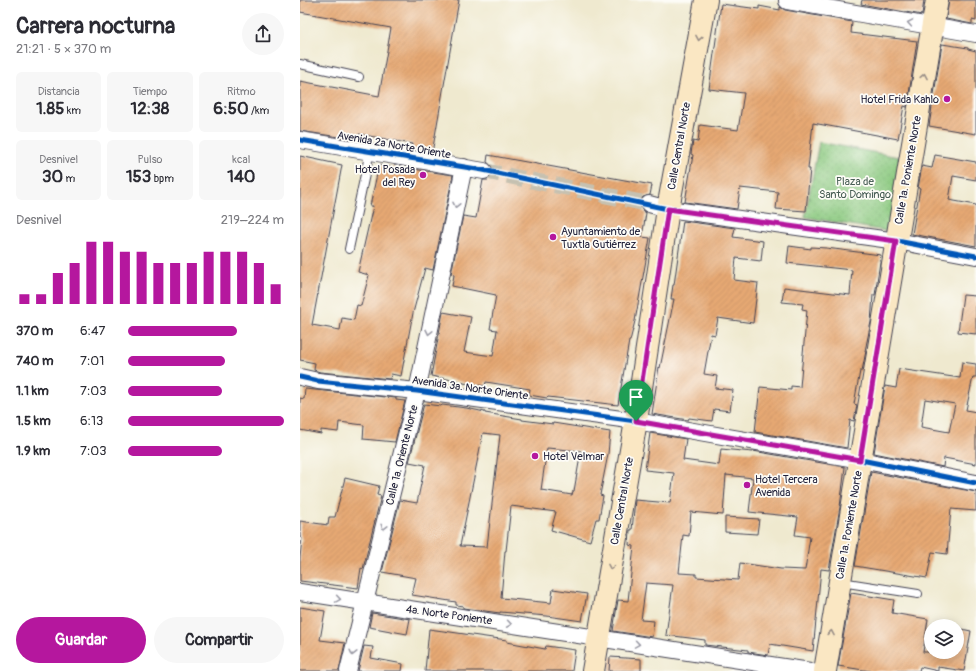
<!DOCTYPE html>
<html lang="es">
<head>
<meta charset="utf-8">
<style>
	body { margin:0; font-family:Pangolin,sans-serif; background:#f7f7f7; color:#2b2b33; height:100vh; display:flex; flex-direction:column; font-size:15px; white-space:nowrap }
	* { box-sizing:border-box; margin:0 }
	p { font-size:13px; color:#7c7c81 }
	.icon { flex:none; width:22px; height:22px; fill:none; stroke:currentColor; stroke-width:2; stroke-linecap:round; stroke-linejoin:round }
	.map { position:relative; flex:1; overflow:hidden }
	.sheet { display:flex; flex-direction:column; background:#fff; width:300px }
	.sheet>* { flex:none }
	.controls { position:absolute; left:624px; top:619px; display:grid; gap:8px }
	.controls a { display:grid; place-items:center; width:40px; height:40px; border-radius:50%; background:#fff; box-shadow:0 2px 10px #0003; font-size:20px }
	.pin { position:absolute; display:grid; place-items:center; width:34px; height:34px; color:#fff; margin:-41px -17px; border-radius:50% 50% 50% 0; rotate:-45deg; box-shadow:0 0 4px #0007 }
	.pin .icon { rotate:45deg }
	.round { display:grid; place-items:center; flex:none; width:42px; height:42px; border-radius:21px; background:#f7f7f7 }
	.summary { display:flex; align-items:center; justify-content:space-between; height:68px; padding:0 16px }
	h1 { font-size:22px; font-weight:700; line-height:30px }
	.figures { display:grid; grid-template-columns:repeat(3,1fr); gap:6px; height:68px; padding:4px 16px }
	.figures div { display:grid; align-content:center; border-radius:6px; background:#f7f7f7; text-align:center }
	.figures b { font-size:17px; font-weight:700 }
	.figures small { font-size:11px; font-weight:400 }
	.figures p { font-size:11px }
	.chart { height:112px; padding:8px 16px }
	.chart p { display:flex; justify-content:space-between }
	.chart svg { width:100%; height:72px; margin-top:4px; stroke:#b5179e; stroke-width:6 }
	.cta { display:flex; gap:8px; margin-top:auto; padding:8px 16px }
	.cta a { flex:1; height:46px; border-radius:24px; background:#b5179e; color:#fff; font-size:16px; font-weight:700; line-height:46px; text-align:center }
	.cta a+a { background:#f7f7f7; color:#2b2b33 }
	ul { padding:0 16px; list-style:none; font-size:13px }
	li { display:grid; grid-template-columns:64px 48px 1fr; align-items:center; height:30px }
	li i { height:10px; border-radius:5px; background:#b5179e }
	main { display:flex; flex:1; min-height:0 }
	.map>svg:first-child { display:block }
</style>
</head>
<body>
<main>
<section class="sheet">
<div class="summary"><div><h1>Carrera nocturna</h1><p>21:21 · 5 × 370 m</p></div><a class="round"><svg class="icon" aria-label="share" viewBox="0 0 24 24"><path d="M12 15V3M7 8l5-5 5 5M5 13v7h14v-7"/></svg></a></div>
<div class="figures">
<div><p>Distancia</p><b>1.85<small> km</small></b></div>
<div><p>Tiempo</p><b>12:38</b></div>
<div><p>Ritmo</p><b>6:50<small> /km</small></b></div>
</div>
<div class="figures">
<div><p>Desnivel</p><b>30<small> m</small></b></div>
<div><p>Pulso</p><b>153<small> bpm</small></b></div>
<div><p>kcal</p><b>140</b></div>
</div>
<div class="chart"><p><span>Desnivel</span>219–224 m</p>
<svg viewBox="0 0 160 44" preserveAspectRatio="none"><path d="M5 44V38M15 44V38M25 44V25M35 44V19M45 44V6M55 44V6M65 44V12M75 44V12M85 44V19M95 44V19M105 44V19M115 44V12M125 44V12M135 44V12M145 44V19M155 44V32"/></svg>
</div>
<ul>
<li><b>370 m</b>6:47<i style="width:70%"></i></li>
<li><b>740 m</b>7:01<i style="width:62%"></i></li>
<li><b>1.1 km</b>7:03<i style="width:60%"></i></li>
<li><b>1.5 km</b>6:13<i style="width:100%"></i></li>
<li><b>1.9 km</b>7:03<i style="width:60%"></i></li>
</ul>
<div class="cta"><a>Guardar</a><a>Compartir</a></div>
</section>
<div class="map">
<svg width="676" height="671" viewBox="0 0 676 671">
	<defs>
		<pattern id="park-dots" width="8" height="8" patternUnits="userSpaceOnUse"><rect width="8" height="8" fill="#8ac97f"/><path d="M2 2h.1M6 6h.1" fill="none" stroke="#77ac6f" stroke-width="1.8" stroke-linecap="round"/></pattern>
		<pattern id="building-hatch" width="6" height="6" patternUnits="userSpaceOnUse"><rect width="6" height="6" fill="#e6a873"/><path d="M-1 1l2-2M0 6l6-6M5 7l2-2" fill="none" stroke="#c59064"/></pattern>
	</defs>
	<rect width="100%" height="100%" fill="#fdfcf7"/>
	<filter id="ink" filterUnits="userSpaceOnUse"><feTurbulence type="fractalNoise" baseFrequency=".025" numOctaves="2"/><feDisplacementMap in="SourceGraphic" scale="8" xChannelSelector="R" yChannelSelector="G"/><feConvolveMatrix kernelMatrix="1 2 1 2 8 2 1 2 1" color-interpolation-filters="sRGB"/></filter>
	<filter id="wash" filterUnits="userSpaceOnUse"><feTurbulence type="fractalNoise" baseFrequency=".012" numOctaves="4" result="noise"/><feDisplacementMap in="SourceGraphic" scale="16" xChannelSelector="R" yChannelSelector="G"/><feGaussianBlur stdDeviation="0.9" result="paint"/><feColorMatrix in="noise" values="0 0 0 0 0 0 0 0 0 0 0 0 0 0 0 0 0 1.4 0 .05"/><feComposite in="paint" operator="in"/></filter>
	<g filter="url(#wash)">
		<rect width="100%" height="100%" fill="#efe9cf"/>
		<path fill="url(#park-dots)" stroke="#56765d" d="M519,142L604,158L591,232L505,217Z"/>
		<g id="blocks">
			<path fill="url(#building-hatch)" fill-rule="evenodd" d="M0,0H159L132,153L111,149L112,144L59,134L58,140L0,131V81L79,96L91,28L0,12Z
				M562,0H624L622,15L561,4Z
				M649,0H676V21L672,20V24L646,19Z
				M421,4L459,9V6L480,10V7L485,10L552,22L551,33L617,41L607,107L604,106L598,139L513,123L508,169H510L506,211L476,209L478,192L440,188L437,209L385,202L393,155L391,154L393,141L398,142L400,125L438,130L444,93L409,89Z
				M642,44L668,48V49L676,51V134L629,126Z
				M188,155L352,185L350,195L343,197L340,202V206L342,210L346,213L342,237L350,238L335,321L330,341H329L318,405L248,397L247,398L229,395L230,389L186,382L185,386L163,383V382L131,376L143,312L171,317L164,352L193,356L197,330L190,329L196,295L152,286L154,275L151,274L163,216L176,218L183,180H188L191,177L193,173V167L187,162Z
				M635,155L676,162V180L653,176L649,200L676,205V246L612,234L620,188H618L622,166L632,168Z
				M0,156L42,165L12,325L40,330L42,318L54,320L57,305L61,306L69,275L58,272L73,206H70L79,165L106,170V168L153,175L133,270L125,268L113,313L101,376L91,374L90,379L20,372L14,370L15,363L0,360Z
				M383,221L435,228L433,237L463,241L461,261L436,258L434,280L458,283L453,323L418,318L415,335L411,334L404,374L417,376L415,388L433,390L430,411L414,409L412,421L389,418L388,420L352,414L359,367L360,368L374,299H371L373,285H374Z
				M489,246L511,249V247L526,248L581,255L575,295H573L571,322L565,351H566L562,371H560L554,404L557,405L554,421L550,420L547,448L455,432L460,387L491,390V386L500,387L507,310L502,309L503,304L482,302L484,287L550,295L552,270L487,263Z
				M663,295L676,296V334L658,332Z
				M662,362L676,364V377H673L666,410L676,412V464L644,458L643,467L574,453L585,386L596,388L599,369L660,378ZM625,399L655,404L649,432L621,427Z
				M5,389L96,398V400L105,401L95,442L63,439L64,425L39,422L38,432L21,430V434L0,430V398L4,399Z
				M124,404L141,406L142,405L166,408L185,412V413L222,419V420L253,424V423L310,432L308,454L300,495L303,496L299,519H296L290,541L251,530L256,512L211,506L206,551H205L201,598L251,603L253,589L287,594L282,621L247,616L200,612V613L163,608V606L156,605V602L112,595L116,578L82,572L100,500L117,503L125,465L109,462ZM183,433L200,435L187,547L160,546ZM247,448L281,451L274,491H273L272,495L241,490Z
				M350,433L386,439L383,460L419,465L421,449L453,452V451L545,467L540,507L529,570L521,569L513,651L470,644L468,655L448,652V650L405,645V640L366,635L373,585L346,583L341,620L354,621L352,637L313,631L318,600L328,601L334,546L329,545L330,530H332L335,500L370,503L374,473L345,470ZM426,475L453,478L449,512L498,517L495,535L510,537L505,570L481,569L440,563L438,580L396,577V574L379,573L383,535L389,536L391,512L423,515Z
				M571,472L676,492V511L651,509L647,554L632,552L627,578L555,566Z
				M45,478L79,486L77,495L81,496L63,569L61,568L58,588L0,581V558L2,538L0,537V521L28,525L29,517H35Z
				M425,517L459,519L457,534L425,532Z
				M551,593L594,600L592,613L628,619L623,652H657V628L671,631L664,671L638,667V671L620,667L619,671H570L538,666Z
				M0,607L25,611L20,640L45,643L39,671H0Z
				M72,613L110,619L107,634L69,627Z
				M129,629L207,640V642L245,649L246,646L275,650L272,671H125Z
				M64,646L73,647L71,658L103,664L102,671H58Z
				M310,657L341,659V671H309Z"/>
		</g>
	</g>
	<g filter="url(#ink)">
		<use href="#blocks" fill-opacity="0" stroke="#414051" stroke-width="1"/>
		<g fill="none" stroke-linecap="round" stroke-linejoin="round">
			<path stroke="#c6c1b1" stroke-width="16" stroke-dasharray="16 8" stroke-linecap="butt" d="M184,171L349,204"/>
			<defs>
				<path id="lane" d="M0,64L59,77
					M49,249L70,151
					M541,582L618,594"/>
				<path id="street" d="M487,1L676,34
					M0,140L184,171
					M349,204L368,209L597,241L676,256
					M0,377L18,381L117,391L336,421L561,460L676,483
					M0,592L510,671
					M48,671L117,391L164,167"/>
				<path id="secondary" d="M293,671L336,421L368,209L406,0
					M525,671L637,0"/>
			</defs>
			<use href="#lane" stroke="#414051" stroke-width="10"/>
			<use href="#street" stroke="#414051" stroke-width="18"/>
			<use href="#secondary" stroke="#414051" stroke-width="24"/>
			<use href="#lane" stroke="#fff" stroke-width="8"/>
			<use href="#street" stroke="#fff" stroke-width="16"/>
			<use href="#secondary" stroke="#fae7c3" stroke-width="22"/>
			<defs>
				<path id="cycleway" d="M0,140L183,170L368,209L597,241L676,256
					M0,377L18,381L117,391L336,421L561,460L676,483"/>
			</defs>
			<use href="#cycleway" stroke="#fdfcf7" stroke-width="8"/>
			<use href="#cycleway" stroke="#0057b8" stroke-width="5"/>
		</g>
		<defs><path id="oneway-chevron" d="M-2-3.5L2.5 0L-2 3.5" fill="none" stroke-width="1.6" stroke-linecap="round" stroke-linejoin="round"/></defs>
		<g stroke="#9c9ca7">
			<use href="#oneway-chevron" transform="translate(610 23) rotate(-170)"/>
			<use href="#oneway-chevron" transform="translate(156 205) rotate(102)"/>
			<use href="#oneway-chevron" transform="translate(129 332) rotate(102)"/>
			<use href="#oneway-chevron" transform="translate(84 527) rotate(104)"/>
			<use href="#oneway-chevron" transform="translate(38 599) rotate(9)"/>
			<use href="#oneway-chevron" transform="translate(209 624) rotate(8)"/>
			<use href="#oneway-chevron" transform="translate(337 644) rotate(9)"/>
			<use href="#oneway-chevron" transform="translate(53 653) rotate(104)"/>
		</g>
		<g stroke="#998e86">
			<use href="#oneway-chevron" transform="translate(399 38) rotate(100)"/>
			<use href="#oneway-chevron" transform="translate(624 76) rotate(-80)"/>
			<use href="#oneway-chevron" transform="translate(311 567) rotate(100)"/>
			<use href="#oneway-chevron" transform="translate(531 633) rotate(-80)"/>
		</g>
	</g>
	<g fill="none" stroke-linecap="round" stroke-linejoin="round" filter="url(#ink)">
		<defs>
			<path id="route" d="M368,209L596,241L560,460L336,421Z"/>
		</defs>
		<use href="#route" stroke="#fff" stroke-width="8"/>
		<use href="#route" stroke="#b5179e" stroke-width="5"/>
	</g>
	<g fill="#b5179e" stroke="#fdfcf7" stroke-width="1.5">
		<circle cx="647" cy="99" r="4"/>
		<circle cx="123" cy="175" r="4"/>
		<circle cx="253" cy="237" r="4"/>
		<circle cx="235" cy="456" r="4"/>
		<circle cx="447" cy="485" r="4"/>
	</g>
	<g text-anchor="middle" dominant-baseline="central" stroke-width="3.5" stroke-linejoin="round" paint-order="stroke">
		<g font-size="11" fill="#22223b" stroke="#fdfcf7" text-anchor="start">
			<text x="639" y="99" text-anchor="end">Hotel Frida Kahlo</text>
			<text x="115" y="169" text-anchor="end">Hotel Posada<tspan x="115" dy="13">del Rey</tspan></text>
			<text x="261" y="231">Ayuntamiento de<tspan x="261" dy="13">Tuxtla Gutiérrez</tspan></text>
			<text x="243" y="456">Hotel Velmar</text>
			<text x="455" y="479">Hotel Tercera<tspan x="455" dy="13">Avenida</tspan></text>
		</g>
		<g font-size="11" fill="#22223b" stroke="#fdfcf7">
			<text transform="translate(94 145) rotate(10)">Avenida 2a Norte Oriente</text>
			<text transform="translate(379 146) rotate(-80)">Calle Central Norte</text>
			<text transform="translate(608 170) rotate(-80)">Calle 1a. Poniente Norte</text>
			<text transform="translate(170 388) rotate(8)">Avenida 3a. Norte Oriente</text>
			<text transform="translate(102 455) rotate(-76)">Calle 1a. Oriente Norte</text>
			<text transform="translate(322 501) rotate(-80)">Calle Central Norte</text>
			<text transform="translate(549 525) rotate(-80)">Calle 1a. Poniente Norte</text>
			<text transform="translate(149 615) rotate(8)">4a. Norte Poniente</text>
		</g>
		<g font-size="11" fill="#465c53" stroke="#fdfcf7">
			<text x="555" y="181">Plaza de<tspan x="555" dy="13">Santo Domingo</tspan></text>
		</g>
	</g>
</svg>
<div class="controls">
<a><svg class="icon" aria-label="layers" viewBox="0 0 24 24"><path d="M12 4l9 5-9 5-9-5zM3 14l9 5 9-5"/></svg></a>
</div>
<div class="pin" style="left:336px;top:421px;background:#1e9e55"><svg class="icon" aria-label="arrive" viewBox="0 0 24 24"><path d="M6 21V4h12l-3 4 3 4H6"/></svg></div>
</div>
</main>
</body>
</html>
